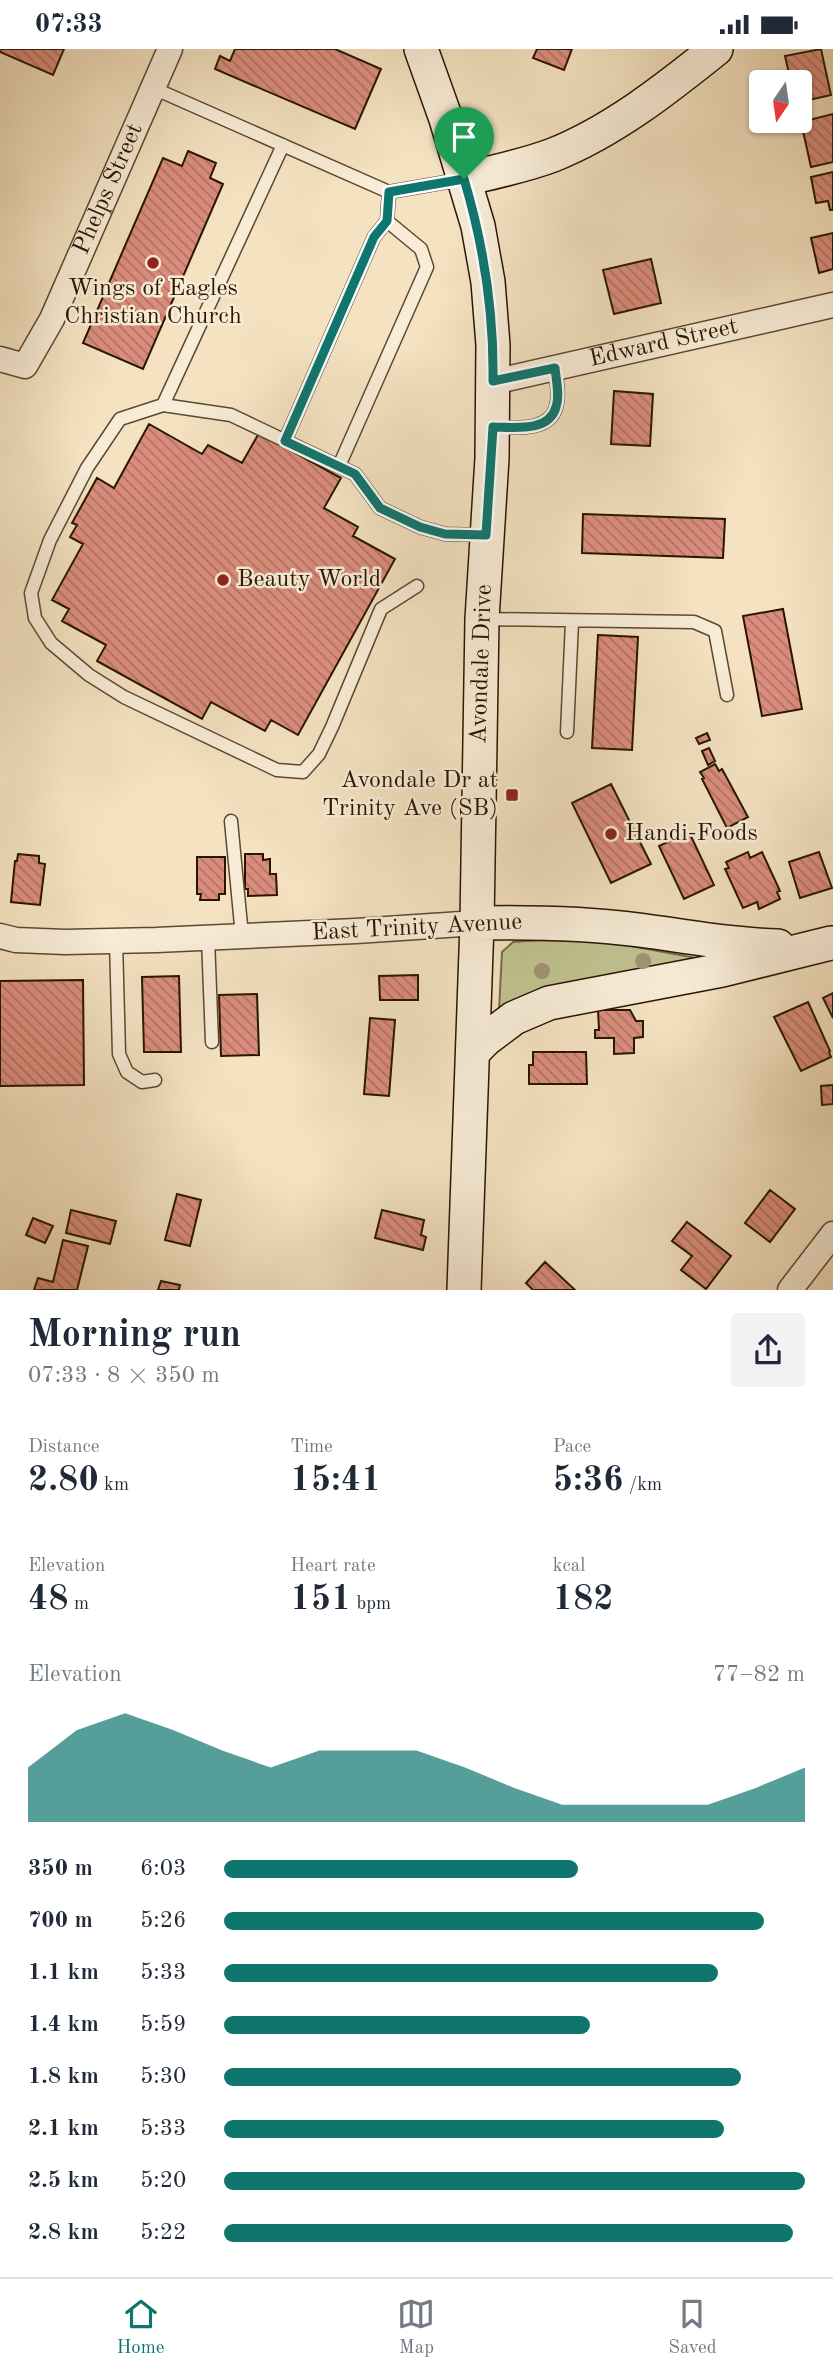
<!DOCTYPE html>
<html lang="en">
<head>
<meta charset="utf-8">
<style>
	body { margin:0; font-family:"Old Standard TT",serif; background:#f2f2f3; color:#1f2937; height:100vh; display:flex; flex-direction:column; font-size:26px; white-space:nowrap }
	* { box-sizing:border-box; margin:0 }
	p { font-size:23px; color:#747a83 }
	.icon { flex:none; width:38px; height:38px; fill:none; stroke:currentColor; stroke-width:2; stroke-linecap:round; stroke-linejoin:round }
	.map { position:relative; height:1241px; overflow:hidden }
	.drawer { display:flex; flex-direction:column; background:#fff; flex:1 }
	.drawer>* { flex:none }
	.needle { width:46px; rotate:193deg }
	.buttons { position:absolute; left:749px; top:21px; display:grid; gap:14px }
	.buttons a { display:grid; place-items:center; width:63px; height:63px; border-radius:7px; background:#fff; box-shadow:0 2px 5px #0004; font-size:35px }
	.pin { position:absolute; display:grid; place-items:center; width:60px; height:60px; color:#fff; margin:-72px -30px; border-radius:50% 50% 50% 0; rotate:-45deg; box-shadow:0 0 7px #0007 }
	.pin .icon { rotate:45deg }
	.round { display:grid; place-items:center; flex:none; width:74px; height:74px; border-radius:7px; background:#f2f2f3 }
	.overview { display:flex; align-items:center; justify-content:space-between; height:119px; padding:0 28px }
	h1 { font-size:38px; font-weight:600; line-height:52px }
	.metrics { display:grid; grid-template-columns:repeat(3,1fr); gap:10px; height:119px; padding:7px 28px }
	.metrics div { display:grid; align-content:center }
	.metrics b { font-size:35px; font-weight:600 }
	.metrics small { font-size:19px; font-weight:400 }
	.metrics p { font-size:19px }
	.chart { height:196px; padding:14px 28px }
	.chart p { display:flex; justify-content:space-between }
	.chart svg { width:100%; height:126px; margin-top:7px; fill:#0f766e; opacity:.7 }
	ul { padding:0 28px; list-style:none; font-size:23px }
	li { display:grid; grid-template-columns:112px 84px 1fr; align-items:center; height:52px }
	li i { height:18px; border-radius:9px; background:#0f766e }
	.status { display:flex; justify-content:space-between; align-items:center; height:49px; padding:0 35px; background:#fff; direction:ltr }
	.status svg { height:19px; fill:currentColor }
	.tab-bar { display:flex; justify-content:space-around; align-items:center; height:98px; border-top:2px solid #e0e1e3; background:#fff; font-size:19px; color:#747a83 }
	.tab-bar a { display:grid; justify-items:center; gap:4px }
	.tab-bar .selected { color:#0f766e }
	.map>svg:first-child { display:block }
</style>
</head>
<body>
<div class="status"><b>07:33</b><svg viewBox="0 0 49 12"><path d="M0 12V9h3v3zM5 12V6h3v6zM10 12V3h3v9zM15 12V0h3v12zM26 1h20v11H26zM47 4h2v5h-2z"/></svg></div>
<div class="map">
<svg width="833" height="1241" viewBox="0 0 833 1241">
	<defs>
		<pattern id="building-back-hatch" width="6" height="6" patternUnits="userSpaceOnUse" patternTransform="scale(1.75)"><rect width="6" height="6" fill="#db8d7d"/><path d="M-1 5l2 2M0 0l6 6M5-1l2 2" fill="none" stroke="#b27264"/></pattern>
	</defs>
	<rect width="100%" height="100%" fill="#f4e2c1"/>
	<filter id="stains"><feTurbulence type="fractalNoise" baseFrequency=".00286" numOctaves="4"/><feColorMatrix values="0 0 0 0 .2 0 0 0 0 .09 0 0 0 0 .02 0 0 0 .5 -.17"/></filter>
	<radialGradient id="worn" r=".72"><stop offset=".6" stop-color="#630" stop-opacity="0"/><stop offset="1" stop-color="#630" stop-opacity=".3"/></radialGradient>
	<path fill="#c0c290" stroke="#746c48" stroke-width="2" d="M543,891L609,893L707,911L499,961L502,903L513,893Z"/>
	<path fill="url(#building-back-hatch)" stroke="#281601" stroke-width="2" d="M0,0H64L53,26L0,3Z
		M235,0H335L381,20L355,80L215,20L220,7L230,12Z
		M537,0H572L564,21L533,9Z
		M821,0L831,46L800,53V33H791L785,7Z
		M833,65V113L811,118L801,73Z
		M188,102L216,114L210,129L223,135L143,320L83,294L163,109L182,117Z
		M833,123V161H830L828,152L816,154L811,128Z
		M833,184V220L819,224L811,189Z
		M651,210L661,254L614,265L603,221Z
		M614,342L653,345L650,397L611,395Z
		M149,375L202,405L208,396L242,414L259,384L341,429L324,459L358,478L353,487L395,510L298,686L271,671L265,682L211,653L202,670L97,612L106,596L62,572L69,560L52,551L83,495L70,488L77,476L72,474L97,429L114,439Z
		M583,465L725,470L723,509L582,504Z
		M783,560L802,660L762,667L743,567Z
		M598,586L638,588L632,701L592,699Z
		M707,684L710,691L699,695L696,689Z
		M709,699L715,712L708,716L702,702Z
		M715,715L719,722L722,720L748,768L727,779L702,730L704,729L700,723Z
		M611,735L651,815L611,834L572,754Z
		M689,783L714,836L684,850L659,797Z
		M748,803L750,809L762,803L780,842L777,843L780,850L759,860L757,853L743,859L725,820L729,819L726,813Z
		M819,803L832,839L800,849L789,813Z
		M18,805L39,807V814L45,815L40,856L11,853L15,812H17Z
		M245,805H263V811L270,810V825H276L277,846L248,847V840H245Z
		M197,808H225V845H219V851H200L201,845H197Z
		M418,926V951H380L379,927Z
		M179,927L181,1003H144L142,928Z
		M83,931L84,1036L0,1037V932Z
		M833,944V969L823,949Z
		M257,945L259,1006L221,1007L219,946Z
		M808,953L830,1002L829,1003L831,1008L801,1022L774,968Z
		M598,961H630L636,972H643V988L634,989V1004L614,1005V989H595V981H599Z
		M370,969L395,971L389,1047L364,1045Z
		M533,1003H586L587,1035H529V1016H533Z
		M833,1036V1055L822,1056L821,1037Z
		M770,1141L795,1160L770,1193L745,1174Z
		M177,1145L201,1151L190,1197L165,1191Z
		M71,1161L116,1172L110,1195L66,1184Z
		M382,1161L424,1171L421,1186L426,1188L423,1201L375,1189Z
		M33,1169L53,1177L45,1194L26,1186Z
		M687,1173L731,1207L706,1240L681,1221L692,1207L672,1192Z
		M63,1191L88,1197L77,1241H34L38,1229L53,1233Z
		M545,1213L575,1241H533L526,1234Z
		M161,1232L180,1236L179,1241H158Z"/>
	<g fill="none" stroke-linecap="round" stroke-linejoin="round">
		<defs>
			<path id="lane" d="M153,39L389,143L464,130
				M163,356L283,96
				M493,378C513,378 549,384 556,358C560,346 556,330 555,319
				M285,392L374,188L387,172
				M339,417L427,218L421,200L387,172L389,143
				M417,537L381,560L332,678L319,705L303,723L277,721L124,648L89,626L51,594L35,569L31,544L50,491L87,419L120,370L163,356L231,366L355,425L380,459L420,478L445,485L486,486
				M483,570L694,573L715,582L727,646
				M567,683L572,573
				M231,772L242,887
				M208,889L212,993
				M116,892L119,1005L127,1023L142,1033L155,1031"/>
			<g id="street">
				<path id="s1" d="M0,310L25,317L52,270L170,0"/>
				<path id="s2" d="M493,333L833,256"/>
				<path d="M0,887L16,891L65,893L156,891L356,882L477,874"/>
				<path d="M790,1241L833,1185"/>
			</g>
			<path id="secondary" d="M421,0L446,70L478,177L488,233L493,296L492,409L482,570L477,874L464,1241
				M464,130C494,123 524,117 553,106C613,82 666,40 716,0
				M477,874C532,873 585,874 639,881C685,887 731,896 778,897
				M473,1003L486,990L514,969L549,954L722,921L831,894"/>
		</defs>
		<use href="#lane" stroke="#5b4931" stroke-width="15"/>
		<use href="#street" stroke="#5b4931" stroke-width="27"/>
		<use href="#secondary" stroke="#281601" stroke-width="36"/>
		<use href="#lane" stroke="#f8ecd7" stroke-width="12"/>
		<use href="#street" stroke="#f8ecd7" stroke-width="24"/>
		<use href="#secondary" stroke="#f8ecd7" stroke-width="33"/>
	</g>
	<g fill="#a19373">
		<circle cx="643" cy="912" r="8"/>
		<circle cx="542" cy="922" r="8"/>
	</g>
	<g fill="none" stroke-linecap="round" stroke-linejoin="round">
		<defs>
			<path id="route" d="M464,130C484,197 494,263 493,332L555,319C556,330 560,347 556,358C549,384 513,378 493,378L486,486L445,485L420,478L380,459L355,425L285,392L374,188L387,172L389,143Z"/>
		</defs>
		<use href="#route" stroke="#fff" stroke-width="14"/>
		<use href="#route" stroke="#0f766e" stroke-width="9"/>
	</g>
	<g fill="#8f2418" stroke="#f8ecd7" stroke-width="2.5">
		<circle cx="153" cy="214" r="7"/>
		<circle cx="223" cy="531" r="7"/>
		<rect x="505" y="739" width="14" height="14" rx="3.5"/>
		<circle cx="611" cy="785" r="7"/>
	</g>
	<g text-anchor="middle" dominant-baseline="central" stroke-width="5" stroke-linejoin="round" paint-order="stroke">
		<g font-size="24" fill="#281601" stroke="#f8ecd7">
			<text stroke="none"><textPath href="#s1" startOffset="222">Phelps Street</textPath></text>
			<text stroke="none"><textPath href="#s2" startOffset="175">Edward Street</textPath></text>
			<text transform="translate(482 615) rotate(-88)">Avondale Drive</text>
			<text transform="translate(417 879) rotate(-3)">East Trinity Avenue</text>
		</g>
		<g font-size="24" fill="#281601" stroke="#f8ecd7" text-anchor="start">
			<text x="153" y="240" text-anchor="middle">Wings of Eagles<tspan x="153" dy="28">Christian Church</tspan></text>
			<text x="237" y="531">Beauty World</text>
			<text x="498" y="732" text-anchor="end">Avondale Dr at<tspan x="498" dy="28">Trinity Ave (SB)</tspan></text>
			<text x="625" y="785">Handi-Foods</text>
		</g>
	</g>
	<rect width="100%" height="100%" filter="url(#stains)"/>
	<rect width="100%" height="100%" fill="url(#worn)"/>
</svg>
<div class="buttons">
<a><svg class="needle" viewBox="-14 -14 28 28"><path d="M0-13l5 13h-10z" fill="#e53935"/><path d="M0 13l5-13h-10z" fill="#747a83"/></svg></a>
</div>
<div class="pin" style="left:464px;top:130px;background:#1e9e55"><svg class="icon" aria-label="arrive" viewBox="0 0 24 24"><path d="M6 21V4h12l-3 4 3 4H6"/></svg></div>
</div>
<section class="drawer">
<div class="overview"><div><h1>Morning run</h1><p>07:33 · 8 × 350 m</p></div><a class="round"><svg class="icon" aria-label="share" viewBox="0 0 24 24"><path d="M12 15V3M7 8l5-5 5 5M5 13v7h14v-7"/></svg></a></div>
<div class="metrics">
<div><p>Distance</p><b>2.80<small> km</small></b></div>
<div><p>Time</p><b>15:41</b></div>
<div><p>Pace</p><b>5:36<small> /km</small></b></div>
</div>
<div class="metrics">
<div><p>Elevation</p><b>48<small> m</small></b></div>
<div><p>Heart rate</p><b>151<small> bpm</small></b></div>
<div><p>kcal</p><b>182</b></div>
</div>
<div class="chart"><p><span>Elevation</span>77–82 m</p>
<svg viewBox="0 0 160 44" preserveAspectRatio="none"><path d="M0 44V25L10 12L20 6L30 12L40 19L50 25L60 19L70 19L80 19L90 25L100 32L110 38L120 38L130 38L140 38L150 32L160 25V44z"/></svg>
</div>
<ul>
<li><b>350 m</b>6:03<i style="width:61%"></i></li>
<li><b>700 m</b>5:26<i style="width:93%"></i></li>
<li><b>1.1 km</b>5:33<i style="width:85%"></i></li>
<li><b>1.4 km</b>5:59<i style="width:63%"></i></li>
<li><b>1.8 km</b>5:30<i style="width:89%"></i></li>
<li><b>2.1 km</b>5:33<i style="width:86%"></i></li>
<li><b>2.5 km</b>5:20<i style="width:100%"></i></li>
<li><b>2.8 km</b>5:22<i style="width:98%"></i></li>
</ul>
</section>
<nav class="tab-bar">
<a class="selected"><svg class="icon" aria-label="home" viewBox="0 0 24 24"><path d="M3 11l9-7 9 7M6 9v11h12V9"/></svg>Home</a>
<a><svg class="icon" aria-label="map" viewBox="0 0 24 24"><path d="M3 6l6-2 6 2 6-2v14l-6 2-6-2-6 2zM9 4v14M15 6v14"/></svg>Map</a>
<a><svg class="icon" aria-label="saved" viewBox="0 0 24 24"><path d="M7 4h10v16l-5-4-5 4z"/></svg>Saved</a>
</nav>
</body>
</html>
